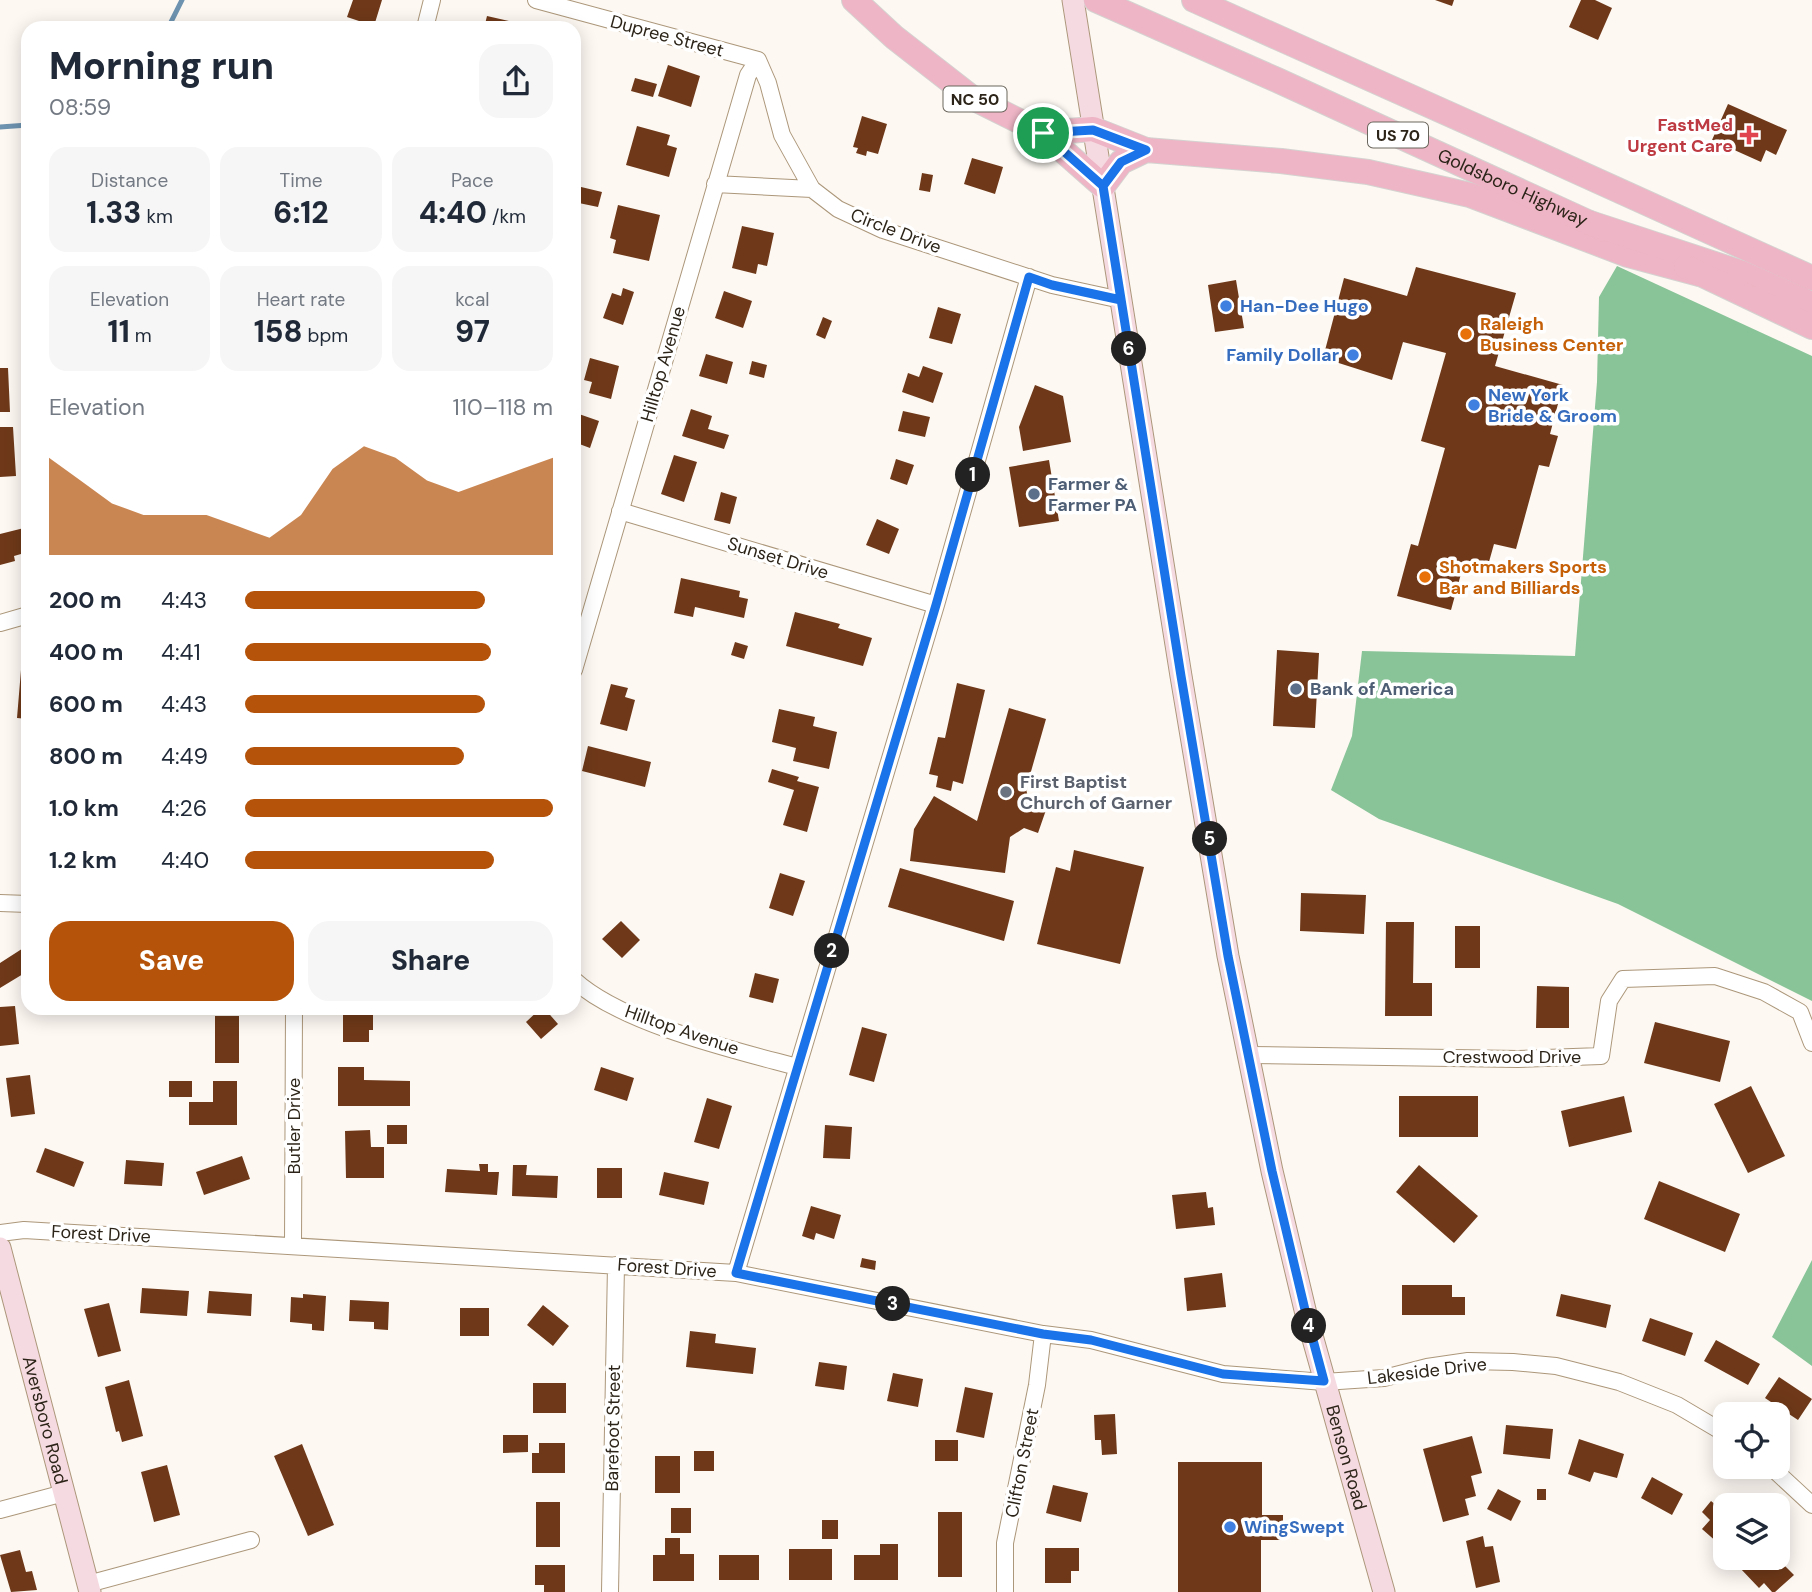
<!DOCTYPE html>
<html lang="en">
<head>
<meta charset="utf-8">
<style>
	body { margin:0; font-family:"DM Sans",sans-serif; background:#f6f6f7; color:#1f2937; height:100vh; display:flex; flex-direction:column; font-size:26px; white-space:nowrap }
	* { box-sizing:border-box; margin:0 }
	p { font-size:23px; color:#747a83 }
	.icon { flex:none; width:38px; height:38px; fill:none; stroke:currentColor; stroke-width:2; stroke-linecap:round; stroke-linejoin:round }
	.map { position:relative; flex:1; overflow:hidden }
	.sheet { position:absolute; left:21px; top:21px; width:560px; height:994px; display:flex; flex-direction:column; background:#fff; border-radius:21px; box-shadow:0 4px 18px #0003 }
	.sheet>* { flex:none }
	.controls { position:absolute; left:1713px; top:1402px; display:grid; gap:14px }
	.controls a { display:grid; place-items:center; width:77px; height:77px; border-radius:14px; background:#fff; box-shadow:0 4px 18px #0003; font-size:35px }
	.pin { position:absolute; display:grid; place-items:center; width:60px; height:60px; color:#fff; margin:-30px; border:4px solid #fff; border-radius:50%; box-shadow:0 2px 7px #0007 }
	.km { position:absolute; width:35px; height:35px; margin:-18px; border-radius:50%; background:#222; color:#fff; font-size:19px; line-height:35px; text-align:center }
	.round { display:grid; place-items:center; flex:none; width:74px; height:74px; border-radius:21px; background:#f6f6f7 }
	.overview { display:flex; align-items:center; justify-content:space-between; height:119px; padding:0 28px }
	h1 { font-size:38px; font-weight:800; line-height:52px }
	.metrics { display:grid; grid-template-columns:repeat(3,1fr); gap:10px; height:119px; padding:7px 28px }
	.metrics div { display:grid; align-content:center; border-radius:18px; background:#f6f6f7; text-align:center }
	.metrics b { font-size:30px; font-weight:800 }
	.metrics small { font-size:19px; font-weight:400 }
	.metrics p { font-size:19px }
	.chart { height:196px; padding:14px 28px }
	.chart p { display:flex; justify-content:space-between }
	.chart svg { width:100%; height:126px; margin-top:7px; fill:#b45309; opacity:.7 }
	.primary-button { display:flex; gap:14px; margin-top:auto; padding:14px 28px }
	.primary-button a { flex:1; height:80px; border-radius:21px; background:#b45309; color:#fff; font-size:28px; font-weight:800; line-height:80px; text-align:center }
	.primary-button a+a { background:#f6f6f7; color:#1f2937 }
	ul { padding:0 28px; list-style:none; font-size:23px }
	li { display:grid; grid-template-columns:112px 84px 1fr; align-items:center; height:52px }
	li i { height:18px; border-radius:9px; background:#b45309 }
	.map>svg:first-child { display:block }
</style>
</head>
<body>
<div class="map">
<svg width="1812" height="1592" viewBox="0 0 1812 1592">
	<rect width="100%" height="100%" fill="#fdf8f2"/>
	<path fill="#88c498" d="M1617,266L1812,356V1001L1618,904L1379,819L1331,790L1352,736L1362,651L1575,656L1597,382L1599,297Z
		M1812,1260V1366L1772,1337Z"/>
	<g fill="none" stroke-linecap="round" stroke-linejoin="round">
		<path stroke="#6e93b0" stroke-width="5" d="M168,28L182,0
			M0,127L28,125"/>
	</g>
	<path fill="#6f3919" d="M353,0H382L374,26L347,17Z
		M1435,0H1454L1452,6Z
		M1581,0H1595L1612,8L1598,40L1569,27Z
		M487,16L517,23L516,28H484Z
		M668,65L700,76L691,107L658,96Z
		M635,78L657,84L653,97L631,91Z
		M1728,104L1787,130L1776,155L1766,150L1761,162L1712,140Z
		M862,116L887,124L878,154L867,151L866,156L856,153L858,148L853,147Z
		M637,126L670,135L667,145L677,148L669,177L626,165Z
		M972,158L1003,167L995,194L964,184Z
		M922,173L933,175L930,192L919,190Z
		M577,186L602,192L598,207L574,202Z
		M618,205L660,215L649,261L613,253L616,240L610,238Z
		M742,226L774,233L767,266L758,264L756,274L732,268Z
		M1416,267L1516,293L1495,366L1563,385L1550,434L1558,436L1549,467L1539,465L1516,549L1494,544L1487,569L1464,563L1451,610L1397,596L1411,544L1418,546L1445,448L1421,441L1446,353L1403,342L1392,380L1323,358L1344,278L1407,296Z
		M1236,280L1244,328L1215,332L1208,285Z
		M623,288L634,292L623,325L603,318L612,293L621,296Z
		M724,291L752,301L743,328L715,318Z
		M938,307L961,314L952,344L929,338Z
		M823,317L832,321L825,339L816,335Z
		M706,354L733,362L727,384L699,376Z
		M590,358L619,366L611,399L589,393L592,382L584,380Z
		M752,361L767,365L764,378L749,374Z
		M923,366L943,373L933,403L902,392L908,373L919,377Z
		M0,368H8L10,412H0Z
		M1035,385L1063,396L1071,442L1023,451L1019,427Z
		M691,409L712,416L708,429L729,435L724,449L682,436Z
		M903,411L930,417L925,437L898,431Z
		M576,413L599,421L590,448L574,442V420Z
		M0,427H13L16,476L0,477Z
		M674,455L697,462L684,502L661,494Z
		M896,459L914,465L907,485L890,479Z
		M1049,460L1059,521L1019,527L1009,467Z
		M721,492L737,497L730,524L714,520Z
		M877,519L899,529L889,554L866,545Z
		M28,527V552L14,556L15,561L0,565V534Z
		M681,578L740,591L739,597L748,599L744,618L695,607L693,617L674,613Z
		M795,612L840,624L838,628L872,638L863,666L786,646Z
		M735,642L748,646L744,659L731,655Z
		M1277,650L1319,653L1315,728L1273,726Z
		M21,670H28V719L17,718Z
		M957,683L985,690L963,784L953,781L951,791L936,787L938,776L929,774L938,737L945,738Z
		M611,684L628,688L625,697L635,700L627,731L600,724Z
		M1009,708L1046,719L1026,789L1030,805L1046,810L1038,833L1024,828L1010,837L1005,873L910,861L914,829L934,796L977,821Z
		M779,709L815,717L813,726L837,732L829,769L793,761L796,748L772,742Z
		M588,746L651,762L645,787L582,771Z
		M772,769L799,777L797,781L819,787L807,832L783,825L794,790L768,782Z
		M1074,850L1144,867L1120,964L1037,944L1056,867L1070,871Z
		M900,868L1014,901L1004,941L888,907Z
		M780,873L805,881L793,916L769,908Z
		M1301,893L1366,895L1364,934L1300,931Z
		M621,921L640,940L622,958L602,939Z
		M1386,922H1414L1413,983H1432V1016H1385Z
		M1455,926H1480V968H1455Z
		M28,945V971L0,988V963Z
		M755,973L779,979L773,1003L749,997Z
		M1537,986L1569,987V1028H1536Z
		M15,1006L19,1044L0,1046V1007Z
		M343,1008H373V1030H369V1042H343Z
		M541,1008H544L558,1024L541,1039L526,1022Z
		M215,1016H239V1063H215Z
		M1655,1022L1730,1041L1720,1082L1644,1063Z
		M862,1027L887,1034L874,1082L849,1075Z
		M338,1067H364V1080L410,1081V1106H338Z
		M601,1067L634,1078L627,1101L594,1090Z
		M30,1075L35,1114L11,1117L6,1078Z
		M169,1081H192V1097H169Z
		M213,1081H237V1125H189V1102H213Z
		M1751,1086L1785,1156L1748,1173L1714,1104Z
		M1399,1096H1478V1137H1399Z
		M1624,1096L1632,1132L1569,1147L1561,1111Z
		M707,1098L732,1106L719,1149L694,1142Z
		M387,1125H407V1144H387Z
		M825,1125L852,1127L850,1159L823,1158Z
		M370,1130L371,1147H384V1178H346L345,1131Z
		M45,1148L84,1162L74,1187L36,1172Z
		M242,1156L250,1179L204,1195L196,1172Z
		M126,1160L164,1163L162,1186L124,1184Z
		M479,1164H488V1172H499L497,1195L445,1192L447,1169L480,1171Z
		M513,1165H527L526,1175L558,1176L557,1198L512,1196Z
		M1419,1165L1478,1216L1454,1243L1396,1192Z
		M597,1168H622V1198H597Z
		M664,1172L709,1182L704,1205L659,1195Z
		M1659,1181L1740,1214L1725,1252L1644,1219Z
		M1206,1192L1208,1208L1213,1207L1215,1225L1176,1229L1172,1195Z
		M811,1206L841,1215L834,1239L816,1233L814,1240L802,1236Z
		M862,1258L876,1261L875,1270L860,1267Z
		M1222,1273L1226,1307L1187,1311L1184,1278Z
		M1402,1285H1452V1297H1465V1315H1402Z
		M142,1288L189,1291L187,1316L140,1313Z
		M209,1291L252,1294L251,1316L207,1313Z
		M303,1294L326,1296L324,1331L312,1330V1324L290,1322L291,1297L303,1298Z
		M1561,1294L1611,1305L1606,1328L1556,1316Z
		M350,1300L389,1302L388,1330L374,1329V1322L349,1321Z
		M109,1303L121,1351L98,1357L84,1309Z
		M543,1305L569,1326L553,1346L527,1325Z
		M460,1308H489V1336H460Z
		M1650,1318L1693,1333L1685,1356L1642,1341Z
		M690,1331L716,1334L715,1343L756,1348L753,1374L686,1367Z
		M1716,1340L1760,1364L1748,1385L1704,1361Z
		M819,1362L847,1366L844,1390L815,1386Z
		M893,1373L923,1379L918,1407L887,1401Z
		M1779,1377L1812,1399L1798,1420L1765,1398Z
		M129,1380L143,1436L122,1442L119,1431L116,1432L105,1387Z
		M533,1383H566V1413H533Z
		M965,1387L993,1393L984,1438L956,1432Z
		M1115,1414L1117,1454L1102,1455L1101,1440H1095L1094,1415Z
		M1506,1425L1553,1429L1550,1459L1503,1454Z
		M503,1435H528V1452L503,1453Z
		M1472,1436L1482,1473L1471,1476L1476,1496L1465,1499L1469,1515L1443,1522L1423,1449Z
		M1579,1439L1624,1454L1617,1478L1594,1472L1590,1482L1568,1474Z
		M935,1440H958V1461H935Z
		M539,1443H565V1473H532V1453H539Z
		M302,1444L334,1525L308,1536L274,1456Z
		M694,1451H714V1471H694Z
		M655,1456H680V1493H655Z
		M1178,1462H1262V1515H1283V1540H1261V1592H1178Z
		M167,1465L180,1515L154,1522L141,1472Z
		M1652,1477L1683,1494L1672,1515L1641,1498Z
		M1053,1485L1088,1493L1081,1522L1046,1513Z
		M1498,1489L1521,1501L1511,1521L1487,1509Z
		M1537,1489H1546V1500H1537Z
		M1711,1501L1726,1513V1550L1702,1529L1710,1520L1702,1512Z
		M536,1502H560V1547H536Z
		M671,1508H691V1533H671Z
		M938,1512H962V1577H938Z
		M822,1520H838V1539H822Z
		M1483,1536L1485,1547L1493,1546L1500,1582L1476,1588L1466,1541Z
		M665,1538H680V1554H694V1581H653V1555H665Z
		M880,1544H898V1580H854V1555H880Z
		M1045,1548H1079V1571H1071V1583H1045Z
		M789,1549H832V1580H789Z
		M20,1550L26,1572L32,1571L37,1590L11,1592L0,1555Z
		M719,1555H759V1580H719Z
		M1751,1558H1777L1794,1575L1775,1592H1772L1764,1583L1759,1588L1740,1568Z
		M535,1565H565V1592H544V1585H535Z"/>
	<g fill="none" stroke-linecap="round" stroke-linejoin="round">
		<defs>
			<path id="street" d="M536,0L758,60
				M425,28L432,0
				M758,60L768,83L782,135L812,189L838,209L883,230L1052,285L1121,300
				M715,184L812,189
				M620,511L936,605
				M0,623L28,615
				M574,670L748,75L758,60
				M0,903L28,904
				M574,980C622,1024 734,1050 797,1067
				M1250,1055L1518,1059L1601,1056L1609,1001L1623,979L1715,976L1764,992L1800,1012L1812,1043
				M0,1233L24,1230L736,1273L1043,1334L1091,1340L1223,1374L1324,1382L1384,1378L1427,1367L1468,1361L1513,1362L1556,1366L1619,1382L1677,1405L1726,1434
				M293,1245L294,1008
				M736,1273L936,605L1029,277
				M1770,1466L1812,1505
				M0,1510L64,1493
				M88,1584L251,1540
				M610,1592L616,1265
				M1005,1592V1543L1037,1385L1043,1334"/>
			<g id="secondary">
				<path id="s1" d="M1073,0L1181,676L1228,956L1272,1171L1306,1314L1384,1592"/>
				<path id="s2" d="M0,1248L90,1592"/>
			</g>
			<g id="primary">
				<path d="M854,0L894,37L971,97L1043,133L1103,186L1121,162L1146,150L1281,161L1368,172L1470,195L1628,255L1699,274"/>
				<path id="s3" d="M1096,0L1277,80L1605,230"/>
				<path d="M1194,0C1401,91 1606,185 1812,278"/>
				<path d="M1043,133L1093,129L1146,150"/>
				<path d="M1590,223L1742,273L1812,304"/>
				<path d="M1686,267L1812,327"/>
			</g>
		</defs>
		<use href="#street" stroke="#ac977a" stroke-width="18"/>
		<use href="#secondary" stroke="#ac977a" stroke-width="23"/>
		<use href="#primary" stroke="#d5d3d1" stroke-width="26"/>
		<use href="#street" stroke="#fff" stroke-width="16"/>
		<use href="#secondary" stroke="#f6dae2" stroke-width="21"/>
		<use href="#primary" stroke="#edb5c5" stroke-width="24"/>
	</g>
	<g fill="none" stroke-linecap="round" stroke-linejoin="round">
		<defs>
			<path id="route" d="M1043,133L1103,186L1121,300L1052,285L1029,277L936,605L736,1273L1043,1334L1091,1340L1223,1374L1324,1381L1306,1314L1272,1171L1228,956L1181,676L1103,186L1121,162L1146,150L1093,130L1043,133"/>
		</defs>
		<use href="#route" stroke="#fff" stroke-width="14"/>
		<use href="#route" stroke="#1a73e8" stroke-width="9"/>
	</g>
	<path fill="#e0444e" stroke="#fff" stroke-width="2.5" d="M1745.5 124.5h7v7h7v7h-7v7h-7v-7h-7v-7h7z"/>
	<g fill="#3f7fe0" stroke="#fff" stroke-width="2.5">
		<circle cx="1226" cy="306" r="7"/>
		<circle cx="1353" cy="355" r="7"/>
		<circle cx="1474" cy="405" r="7"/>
		<circle cx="1230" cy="1527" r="7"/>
	</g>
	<g fill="#e8710a" stroke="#fff" stroke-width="2.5">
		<circle cx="1466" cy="334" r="7"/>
		<circle cx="1425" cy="577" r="7"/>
	</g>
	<g fill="#5c6f8a" stroke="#fff" stroke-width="2.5">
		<circle cx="1034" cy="494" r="7"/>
		<circle cx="1296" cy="689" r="7"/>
	</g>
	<circle fill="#6b7280" stroke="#fff" stroke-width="2.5" cx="1006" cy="792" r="7"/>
	<g text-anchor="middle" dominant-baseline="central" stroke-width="7" stroke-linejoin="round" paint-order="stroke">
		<g fill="#fff" stroke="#6b665d" stroke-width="2">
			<rect x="943.5" y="86.5" width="63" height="25" rx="5"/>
			<rect x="1368" y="122.5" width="60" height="25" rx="5"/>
		</g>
		<g font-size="16" font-weight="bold" fill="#2c2418">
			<text x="975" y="99">NC 50</text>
			<text x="1398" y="135">US 70</text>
		</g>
		<g font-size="18" fill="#2c2418" stroke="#fff">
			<text transform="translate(667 36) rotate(15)">Dupree Street</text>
			<text stroke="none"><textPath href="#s3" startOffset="457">Goldsboro Highway</textPath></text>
			<text transform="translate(896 231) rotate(21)">Circle Drive</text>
			<text transform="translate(663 364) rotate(-74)">Hilltop Avenue</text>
			<text transform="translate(778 558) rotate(17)">Sunset Drive</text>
			<text transform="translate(682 1030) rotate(19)">Hilltop Avenue</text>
			<text x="1512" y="1057">Crestwood Drive</text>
			<text transform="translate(294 1126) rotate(-90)">Butler Drive</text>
			<text transform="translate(101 1234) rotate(3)">Forest Drive</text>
			<text transform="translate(667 1268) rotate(4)">Forest Drive</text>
			<text transform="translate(1427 1371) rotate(-7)">Lakeside Drive</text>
			<text stroke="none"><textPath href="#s2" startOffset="178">Aversboro Road</textPath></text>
			<text transform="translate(613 1428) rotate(-89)">Barefoot Street</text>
			<text stroke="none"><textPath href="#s1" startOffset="1484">Benson Road</textPath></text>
			<text transform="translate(1022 1463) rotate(-79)">Clifton Street</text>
		</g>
		<g font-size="18" font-weight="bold" fill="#be3a42" stroke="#fff" text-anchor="end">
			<text x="1733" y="125">FastMed<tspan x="1733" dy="21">Urgent Care</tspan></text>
		</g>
		<g font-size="18" font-weight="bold" fill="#366cbe" stroke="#fff" text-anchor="start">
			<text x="1240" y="306">Han-Dee Hugo</text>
			<text x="1339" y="355" text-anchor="end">Family Dollar</text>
			<text x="1488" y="395">New York<tspan x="1488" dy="21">Bride &amp; Groom</tspan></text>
			<text x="1244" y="1527">WingSwept</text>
		</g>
		<g font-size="18" font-weight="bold" fill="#c56008" stroke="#fff" text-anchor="start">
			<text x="1480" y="324">Raleigh<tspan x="1480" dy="21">Business Center</tspan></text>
			<text x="1439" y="567">Shotmakers Sports<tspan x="1439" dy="21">Bar and Billiards</tspan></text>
		</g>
		<g font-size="18" font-weight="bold" fill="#4e5e75" stroke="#fff" text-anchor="start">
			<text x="1048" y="484">Farmer &amp;<tspan x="1048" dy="21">Farmer PA</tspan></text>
			<text x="1310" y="689">Bank of America</text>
		</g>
		<g font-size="18" font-weight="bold" fill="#5b616d" stroke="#fff" text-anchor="start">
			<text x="1020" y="782">First Baptist<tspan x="1020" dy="21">Church of Garner</tspan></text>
		</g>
	</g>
</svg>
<div class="controls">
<a><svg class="icon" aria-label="locate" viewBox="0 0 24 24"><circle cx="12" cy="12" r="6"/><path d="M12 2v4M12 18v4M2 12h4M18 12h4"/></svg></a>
<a><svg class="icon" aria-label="layers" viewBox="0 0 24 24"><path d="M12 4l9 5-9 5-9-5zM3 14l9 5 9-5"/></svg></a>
</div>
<div class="pin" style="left:1043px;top:133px;background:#1e9e55"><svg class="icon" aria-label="arrive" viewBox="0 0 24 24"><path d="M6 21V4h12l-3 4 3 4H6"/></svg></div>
<b class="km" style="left:973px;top:475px">1</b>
<b class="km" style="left:832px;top:951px">2</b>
<b class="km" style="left:893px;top:1304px">3</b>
<b class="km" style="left:1309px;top:1326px">4</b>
<b class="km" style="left:1210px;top:839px">5</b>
<b class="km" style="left:1129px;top:349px">6</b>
<section class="sheet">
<div class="overview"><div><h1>Morning run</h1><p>08:59</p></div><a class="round"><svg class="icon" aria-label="share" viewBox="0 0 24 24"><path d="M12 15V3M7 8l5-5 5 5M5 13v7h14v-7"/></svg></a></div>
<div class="metrics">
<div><p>Distance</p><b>1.33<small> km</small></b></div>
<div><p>Time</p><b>6:12</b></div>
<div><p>Pace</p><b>4:40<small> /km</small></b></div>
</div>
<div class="metrics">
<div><p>Elevation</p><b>11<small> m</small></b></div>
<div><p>Heart rate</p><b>158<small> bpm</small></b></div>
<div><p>kcal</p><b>97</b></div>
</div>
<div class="chart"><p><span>Elevation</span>110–118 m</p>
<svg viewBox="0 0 160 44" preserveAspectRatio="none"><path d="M0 44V10L10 18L20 26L30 30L40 30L50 30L60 34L70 38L80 30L90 14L100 6L110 10L120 18L130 22L140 18L150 14L160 10V44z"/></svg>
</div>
<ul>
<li><b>200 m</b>4:43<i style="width:78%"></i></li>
<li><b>400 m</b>4:41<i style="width:80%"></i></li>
<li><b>600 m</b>4:43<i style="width:78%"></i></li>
<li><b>800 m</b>4:49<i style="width:71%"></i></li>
<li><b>1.0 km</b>4:26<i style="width:100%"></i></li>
<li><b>1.2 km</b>4:40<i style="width:81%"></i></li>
</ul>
<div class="primary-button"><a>Save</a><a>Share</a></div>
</section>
</div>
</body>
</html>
